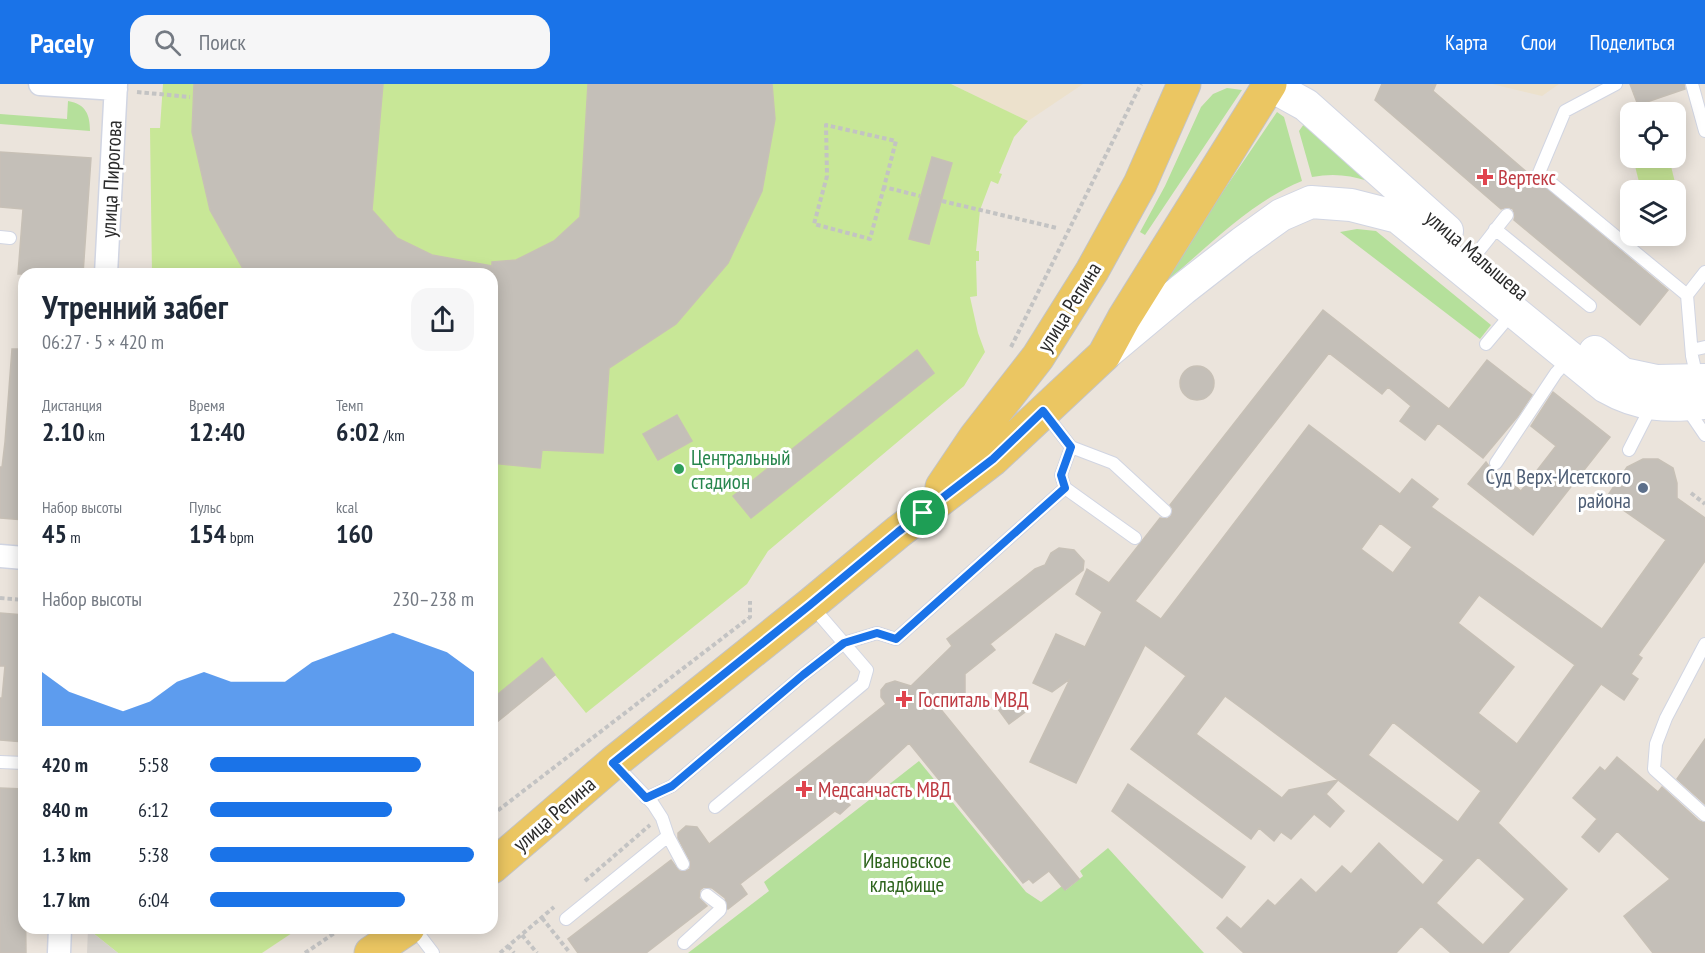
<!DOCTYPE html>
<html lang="ru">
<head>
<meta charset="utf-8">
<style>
	body { margin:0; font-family:"PT Sans Narrow",sans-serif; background:#f6f6f7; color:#1f2937; height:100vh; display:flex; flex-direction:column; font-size:22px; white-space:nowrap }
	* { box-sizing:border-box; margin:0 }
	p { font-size:20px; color:#747a83 }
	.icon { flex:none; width:33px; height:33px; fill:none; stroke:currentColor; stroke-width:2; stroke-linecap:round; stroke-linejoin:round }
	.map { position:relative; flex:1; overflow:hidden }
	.sheet { position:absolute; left:18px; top:184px; width:480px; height:666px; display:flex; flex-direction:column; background:#fff; border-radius:18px; box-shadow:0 3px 15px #0003 }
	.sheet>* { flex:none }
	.fabs { position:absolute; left:1620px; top:18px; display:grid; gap:12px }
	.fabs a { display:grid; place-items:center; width:66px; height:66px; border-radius:12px; background:#fff; box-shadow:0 3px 15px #0003; font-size:30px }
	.pin { position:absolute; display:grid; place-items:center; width:51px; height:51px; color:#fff; margin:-26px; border:3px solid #fff; border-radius:50%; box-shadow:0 2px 6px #0007 }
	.round { display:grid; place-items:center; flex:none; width:63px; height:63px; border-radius:18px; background:#f6f6f7 }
	.head { display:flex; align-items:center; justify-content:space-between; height:102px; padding:0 24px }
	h1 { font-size:33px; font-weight:700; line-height:45px }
	.stats { display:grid; grid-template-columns:repeat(3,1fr); gap:9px; height:102px; padding:6px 24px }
	.stats div { display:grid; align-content:center }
	.stats b { font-size:26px; font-weight:700 }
	.stats small { font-size:16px; font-weight:400 }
	.stats p { font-size:16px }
	.chart { height:168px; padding:12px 24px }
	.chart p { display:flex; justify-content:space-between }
	.chart svg { width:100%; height:108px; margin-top:6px; fill:#1a73e8; opacity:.7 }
	ul { padding:0 24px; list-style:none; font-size:20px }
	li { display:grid; grid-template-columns:96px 72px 1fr; align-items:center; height:45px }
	li i { height:15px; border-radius:8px; background:#1a73e8 }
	header { display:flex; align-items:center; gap:36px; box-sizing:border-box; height:84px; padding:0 30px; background:#1a73e8; color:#fff }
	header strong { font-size:28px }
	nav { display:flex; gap:33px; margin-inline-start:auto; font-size:21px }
	.search { width:420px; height:54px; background:#f6f6f7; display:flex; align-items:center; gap:15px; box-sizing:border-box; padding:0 21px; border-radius:18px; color:#747a83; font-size:22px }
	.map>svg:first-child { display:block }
</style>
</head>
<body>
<header>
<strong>Pacely</strong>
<div class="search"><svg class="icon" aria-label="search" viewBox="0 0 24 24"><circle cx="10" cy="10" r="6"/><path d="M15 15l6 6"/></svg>Поиск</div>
<nav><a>Карта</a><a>Слои</a><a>Поделиться</a></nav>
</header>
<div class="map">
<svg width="1705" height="869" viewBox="0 0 1705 869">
	<rect width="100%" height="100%" fill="#ebe4dc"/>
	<path fill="#ece1cc" d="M951,0H1083L1028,37Z
		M1492,0H1559L1542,12Z"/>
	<path fill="#b5e09b" d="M1227,4L1242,6L1145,151L1140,148L1165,102L1201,23L1213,10Z
		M68,17C86,20 90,31 90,47L0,40V30L67,35Z
		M1277,28L1284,33L1302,97C1251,118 1210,161 1168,196L1165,193Z
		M1304,40L1368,97C1349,91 1333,89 1312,93L1299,47Z
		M1357,145L1376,147L1491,241L1480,255L1340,148Z
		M919,677L1026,808L1041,818L1062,802L1066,806L1083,792L1080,787L1108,764L1204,869H688L769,807L764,798Z"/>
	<path fill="#c8e797" d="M163,0H951L1028,37L1014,53L999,89L1002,90L998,100L991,97L980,126L976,167H979V177H976L977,212L970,213L978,249L985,268L964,302L768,467L747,500L586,629L555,591L492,642V190H152L150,44H160Z
		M1633,74H1669L1681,123L1676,124V106H1641Z
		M88,845V844L298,845L262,869H118Z"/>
	<path fill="#d8d4cf" d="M88,845L118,869H87Z"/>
	<path fill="#c4bfb8" stroke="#c7c0b6" stroke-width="1.5" fill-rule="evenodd" d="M194,0H383L372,126L397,154L432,171L492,182V178L516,176L554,157L580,133L588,0H772L775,35L762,107L728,179L676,240L609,284L603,369L542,366L540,384L492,379V190H246L210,126L192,48Z
		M1382,0H1436L1433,7L1529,90L1528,96L1530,101L1536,104L1542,101L1668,206L1640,241L1514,136L1515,132L1513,125L1508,123L1501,125L1375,16Z
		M1630,0H1684L1685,5L1638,21Z
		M0,68L91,74L83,190H18L23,125L0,123Z
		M932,73L952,79L929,160L909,155Z
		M1323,226L1449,325L1487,276L1532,311L1518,332L1483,374L1438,339L1425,356L1400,337L1411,322L1388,303L1382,310L1329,269L1135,517L1161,535L1309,341L1400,410L1412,395L1438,415L1431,423L1602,545L1666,456L1606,414L1627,383L1643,375H1658L1673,384L1677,399V414L1705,434V477L1638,571L1642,574L1631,590L1638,595L1624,616L1601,600L1498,739L1567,805L1508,869H1451L1421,842L1396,869H1244L1217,844L1227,833L1241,845L1268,816L1275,822L1301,795L1316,809L1342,782L1351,790L1379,759L1423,801L1444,776L1338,696L1326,710L1344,727L1330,743L1314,730L1291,755L1281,748L1274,757L1259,744L1251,755L1131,665L1186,592L1145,561L1076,699L1030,678L1070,595L1052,608L1033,599L1056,550L1085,563L1102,528L1076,510L1087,485L1109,499L1160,434L1167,435L1171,432L1173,425L1170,421ZM1380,439L1412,463L1393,489L1361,465ZM1479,511L1575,581L1517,660L1478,629L1514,583L1458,539ZM1225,612L1259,637L1338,696L1289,706L1282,714L1196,650ZM1393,638L1481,707L1458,738L1368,671ZM1478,773L1525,815L1483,861L1436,819Z
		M12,265H24V436L0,434V383H2L5,358Z
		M917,266L934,289L751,434L733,412Z
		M1180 299a17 17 0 1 1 34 0a17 17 0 1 1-34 0Z
		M1553,308L1610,353L1533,451L1468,400L1486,378L1491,385L1497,387L1521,407L1556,362L1531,342Z
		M677,331L692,357L658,376L643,350Z
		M1059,464L1074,466L1084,477L1083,486L990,560L995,566L965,590V611L959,617H934L1079,795L1065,806L1049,787L1033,799L1029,795L1023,799L909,659L846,717L850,721L840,730L835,727L740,800L747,810L728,825L725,814L712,804L704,803L700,806L699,814L707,822L646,869H578L568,855L671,776L679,787H686L690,785V777L678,754V749L686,742L697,743L709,760L886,620L881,613V606L886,600L895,597L911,602L952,562L947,555L1035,485L1045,481L1051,469Z
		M0,529L24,531V658L0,656V614H2L5,582H0Z
		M542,574L555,591L492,642V615Z
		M1010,609L1025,628L1009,640L995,621Z
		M1705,655V720L1677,695Z
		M1617,673L1658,708L1662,703L1699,737L1705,739V869H1653L1624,832L1670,795L1617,747L1599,768L1582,753L1597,735L1573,714L1600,683L1605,687Z
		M1128,700L1245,783L1222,814L1112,727Z
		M0,704L24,705L26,869H0Z"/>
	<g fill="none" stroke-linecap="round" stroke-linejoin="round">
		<defs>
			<path id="lane" d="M1692,0L1705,47
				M1536,96L1565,27L1616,0
				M1551,99L1687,211
				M1495,145L1590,222
				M0,153L10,154
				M1475,171C1487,158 1496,144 1507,131
				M1486,260L1513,228
				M1692,266L1705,263
				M1697,294L1692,272L1687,211L1705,188
				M1686,323L1705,351
				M1044,328L1071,363L1113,379L1165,427
				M1629,366L1652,321
				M1496,379L1556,289L1569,275
				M1065,404L1135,454
				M1705,560L1666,634L1656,660L1654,685L1705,731
				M0,678L24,679
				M646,714L672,702L803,591L844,559L877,549L896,555L1065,404L1061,391L1071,363
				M715,723L863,600L867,586L811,521
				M668,752L683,780
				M566,835L668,752L662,734L653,720L614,679
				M414,844L433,869
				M684,859L720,826V821L707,811"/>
			<path id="street" d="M40,0L116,5
				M106,190L116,0
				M0,472L24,474
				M59,869L60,844"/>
			<path id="secondary" d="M1268,0L1306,21L1447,147
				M1595,268L1623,290L1656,297L1705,296
				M1104,271L1183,205L1242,159L1281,131L1311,118L1351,121L1398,133L1606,303C1639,322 1667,323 1705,319"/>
			<path id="primary" d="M942,403L975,354L1038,273L1092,187L1140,100L1184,0
				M492,783L613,679L810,521L898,448L993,375L1104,271L1124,234L1270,0
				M371,869L408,844"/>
		</defs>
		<use href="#lane" stroke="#d1d5e2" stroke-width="14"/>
		<use href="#street" stroke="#d1d5e2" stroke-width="25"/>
		<use href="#secondary" stroke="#d1d5e2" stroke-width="34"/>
		<use href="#primary" stroke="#c3c3c3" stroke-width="35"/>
		<path stroke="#c3c3c3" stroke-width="4" stroke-dasharray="4.5 3" stroke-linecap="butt" d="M137,8L190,13
			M884,103L870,155L814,140L827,92L826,41L896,57L884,103L920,112
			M942,117L1057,144
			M1011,263L1141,0
			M1691,409L1705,420
			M0,514L24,516
			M492,731L750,533V517
			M585,797L650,741
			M542,834L570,869
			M522,851L537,869
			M508,862L514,869
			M305,869L342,844
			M500,869L554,823"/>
		<use href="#lane" stroke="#fff" stroke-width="12"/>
		<use href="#street" stroke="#fff" stroke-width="22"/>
		<use href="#secondary" stroke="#fff" stroke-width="32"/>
		<use href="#primary" stroke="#ebc662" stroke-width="33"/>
	</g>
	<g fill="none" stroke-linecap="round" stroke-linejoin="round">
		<defs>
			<path id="route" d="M1043,327L1071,363L1061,391L1065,404L896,555L877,549L844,559L803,591L672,702L646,714L613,679L810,521L898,448L993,375Z"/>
		</defs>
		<use href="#route" stroke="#fff" stroke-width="12"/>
		<use href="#route" stroke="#1a73e8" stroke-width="8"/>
	</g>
	<g fill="#e0444e" stroke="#fff" stroke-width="2">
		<path d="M1482 84h6v6h6v6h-6v6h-6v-6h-6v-6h6z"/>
		<path d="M901 606h6v6h6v6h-6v6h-6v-6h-6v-6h6z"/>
		<path d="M801 696h6v6h6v6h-6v6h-6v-6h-6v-6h6z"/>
	</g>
	<circle fill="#2e9e5b" stroke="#fff" stroke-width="2" cx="679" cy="385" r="6"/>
	<circle fill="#5c6f8a" stroke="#fff" stroke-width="2" cx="1643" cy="404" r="6"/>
	<g text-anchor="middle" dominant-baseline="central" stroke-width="6" stroke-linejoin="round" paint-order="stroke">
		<g font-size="21" fill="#be3a42" stroke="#fff" text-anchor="start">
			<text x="1498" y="93">Вертекс</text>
			<text x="918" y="615">Госпиталь МВД</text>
			<text x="818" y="705">Медсанчасть МВД</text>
		</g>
		<g font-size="21" fill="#2a2a2a" stroke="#fff">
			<text transform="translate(111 95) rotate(-87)">улица Пирогова</text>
			<text transform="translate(1477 171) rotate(40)">улица Малышева</text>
			<text transform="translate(1069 223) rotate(-58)">улица Репина</text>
			<text transform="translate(554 730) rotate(-41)">улица Репина</text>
		</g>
		<g font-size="21" fill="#27864d" stroke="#fff" text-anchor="start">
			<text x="691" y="373">Центральный<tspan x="691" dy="24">стадион</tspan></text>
		</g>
		<g font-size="21" fill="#4e5e75" stroke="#fff" text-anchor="end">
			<text x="1631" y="392">Суд Верх-Исетского<tspan x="1631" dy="24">района</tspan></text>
		</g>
		<g font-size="21" fill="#2e641d" stroke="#fff">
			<text x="907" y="776">Ивановское<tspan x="907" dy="24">кладбище</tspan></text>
		</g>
	</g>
</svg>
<div class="fabs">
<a><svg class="icon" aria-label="locate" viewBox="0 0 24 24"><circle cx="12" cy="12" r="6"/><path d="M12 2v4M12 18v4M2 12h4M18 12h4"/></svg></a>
<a><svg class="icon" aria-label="layers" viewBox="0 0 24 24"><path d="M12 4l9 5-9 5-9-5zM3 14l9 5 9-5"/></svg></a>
</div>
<div class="pin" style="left:923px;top:429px;background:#1e9e55"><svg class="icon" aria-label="arrive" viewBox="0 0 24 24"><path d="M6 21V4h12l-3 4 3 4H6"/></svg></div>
<section class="sheet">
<div class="head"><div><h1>Утренний забег</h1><p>06:27 · 5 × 420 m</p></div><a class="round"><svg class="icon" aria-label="share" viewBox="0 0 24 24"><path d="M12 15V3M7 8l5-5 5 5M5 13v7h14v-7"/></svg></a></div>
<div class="stats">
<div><p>Дистанция</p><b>2.10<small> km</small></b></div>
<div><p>Время</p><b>12:40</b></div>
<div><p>Темп</p><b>6:02<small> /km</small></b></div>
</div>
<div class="stats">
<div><p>Набор высоты</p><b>45<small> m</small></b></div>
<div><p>Пульс</p><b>154<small> bpm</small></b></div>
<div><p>kcal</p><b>160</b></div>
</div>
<div class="chart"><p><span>Набор высоты</span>230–238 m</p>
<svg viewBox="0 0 160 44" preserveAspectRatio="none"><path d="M0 44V22L10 30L20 34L30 38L40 34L50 26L60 22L70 26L80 26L90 26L100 18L110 14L120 10L130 6L140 10L150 14L160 22V44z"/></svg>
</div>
<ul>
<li><b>420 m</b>5:58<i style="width:80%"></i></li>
<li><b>840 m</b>6:12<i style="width:69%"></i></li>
<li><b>1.3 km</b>5:38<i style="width:100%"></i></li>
<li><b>1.7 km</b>6:04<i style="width:74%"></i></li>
</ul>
</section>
</div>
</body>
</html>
